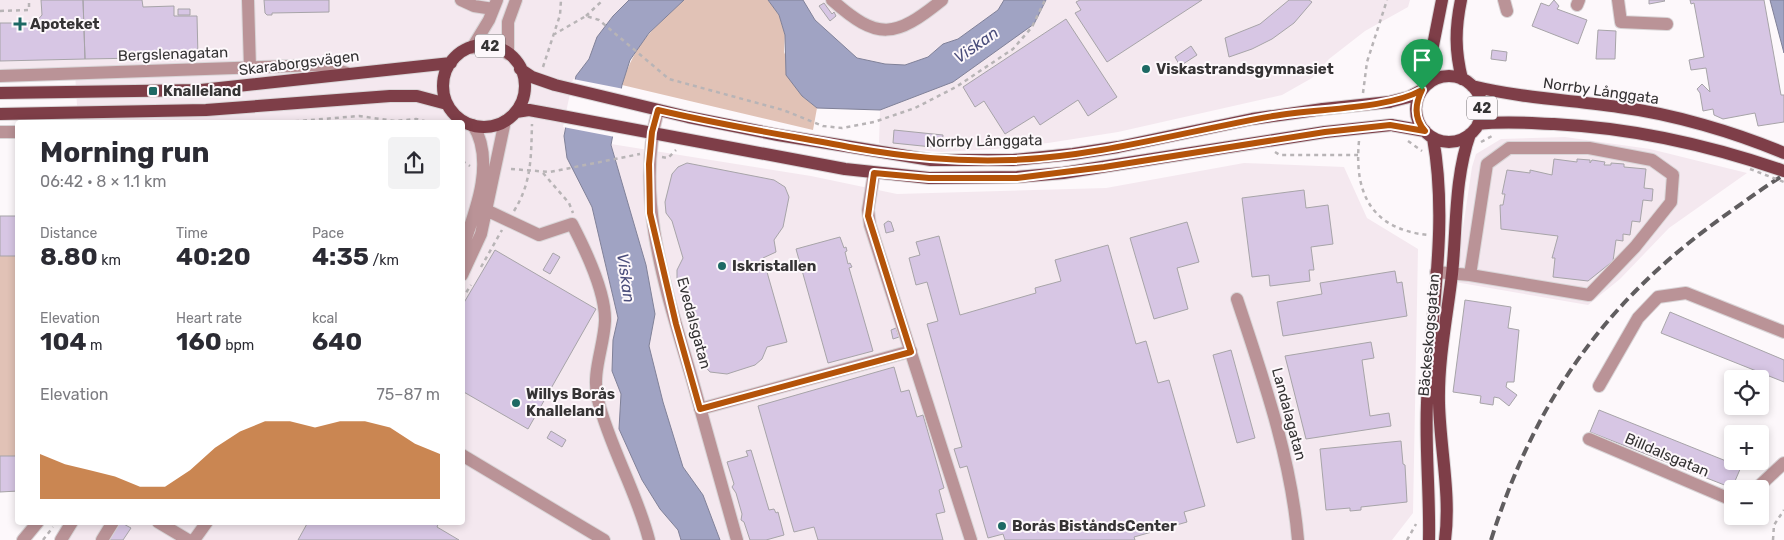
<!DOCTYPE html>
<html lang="en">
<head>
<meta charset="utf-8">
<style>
	body { margin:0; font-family:Rubik,sans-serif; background:#f2f2f3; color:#2b2b33; height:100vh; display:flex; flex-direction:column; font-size:19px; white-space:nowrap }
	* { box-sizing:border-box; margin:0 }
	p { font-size:16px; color:#7c7c81 }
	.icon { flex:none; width:28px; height:28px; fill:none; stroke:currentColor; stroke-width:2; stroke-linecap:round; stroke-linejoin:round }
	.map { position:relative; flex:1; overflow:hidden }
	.panel { position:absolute; left:15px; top:120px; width:450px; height:405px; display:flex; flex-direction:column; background:#fff; border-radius:5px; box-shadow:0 2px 8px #0003 }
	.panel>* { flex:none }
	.controls { position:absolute; left:1724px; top:370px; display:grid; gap:10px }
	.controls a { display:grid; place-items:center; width:45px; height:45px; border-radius:5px; background:#fff; box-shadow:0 2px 8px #0003; font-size:25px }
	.pin { position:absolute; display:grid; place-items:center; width:42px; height:42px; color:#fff; margin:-51px -21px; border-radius:50% 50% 50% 0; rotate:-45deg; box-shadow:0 0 5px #0007 }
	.pin .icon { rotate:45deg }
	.round { display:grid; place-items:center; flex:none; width:52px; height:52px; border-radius:5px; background:#f2f2f3 }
	.head { display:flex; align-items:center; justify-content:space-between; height:85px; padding:0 25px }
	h1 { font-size:28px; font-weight:700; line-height:38px }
	.stats { display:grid; grid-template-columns:repeat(3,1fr); gap:8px; height:85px; padding:5px 25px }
	.stats div { display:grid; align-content:center }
	.stats b { font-size:25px; font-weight:700 }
	.stats small { font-size:14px; font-weight:400 }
	.stats p { font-size:14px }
	.chart { height:140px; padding:10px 25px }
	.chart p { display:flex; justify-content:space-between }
	.chart svg { width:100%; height:90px; margin-top:5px; fill:#b45309; opacity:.7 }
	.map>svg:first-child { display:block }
</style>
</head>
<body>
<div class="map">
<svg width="1784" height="540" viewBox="0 0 1784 540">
	<rect width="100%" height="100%" fill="#fdf8fb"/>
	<path fill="#f4e8ef" d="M0,0H629L613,16L597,37L589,59L576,76L564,136L567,158L592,207L618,318L613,340L612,371L621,394L619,429L642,480L660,509L678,530L681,540H54L63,522H462V122H78L75,72H0Z
		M803,0H1004L998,10L958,39L943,44L928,57L905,65L885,64L857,58L815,20Z
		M1046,0H1410L1408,7L1365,31L1329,59L1312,78L1282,95L1118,132L1048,143L995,149L942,152L891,148L879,143L880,110L925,93L1034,24Z
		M1565,137L1650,149L1747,173L1669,228L1620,279L1588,305L1455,282L1472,167L1476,154L1501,139Z
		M611,144L811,176L897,194L1106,188L1244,163L1344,167L1367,218L1418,249L1413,513L1392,540H720L703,495L683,467L663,402L649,346L655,314L646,265Z"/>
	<path fill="#e1c2b6" d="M684,0H768L779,15L785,35L784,52L802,96L817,108L813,130L622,85C635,42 653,29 684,0Z
		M0,216H17V491L0,492Z"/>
	<path fill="#a0a3c3" stroke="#808198" d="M629,0H684L649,33L630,60L622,85L611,145L646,265L655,314L649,346L663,402L683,467L703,495L720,540H681L678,530L660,509L642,480L619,429L621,394L612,371L613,340L618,318L592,207L567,158L564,136L576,76L589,59L597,37L613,16Z
		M768,0H803L815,20L857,58L885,64L905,65L928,57L943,44L958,39L998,10L1004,0H1046L1034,24L953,82L880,110L817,108L802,96L786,75L785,35L779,15Z
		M1770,0H1784V53Z"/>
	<path fill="#fdf8fb" d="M573,79L624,89L615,137L563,127Z"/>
	<path fill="#d7c6e4" stroke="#a7a4a8" d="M41,0H83L85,59L0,61V23H35L42,15Z
		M83,0H142L143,7L174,6V16H197L198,57L85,59Z
		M264,0H329V12L272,13V15H267L265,13Z
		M1080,0H1202L1107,62L1075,13L1081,10L1076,2Z
		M1289,0H1309L1312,2L1294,23L1272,39L1252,49L1229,57L1225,38L1260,24Z
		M1554,0L1559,6L1557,9L1587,20L1578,44L1532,26L1541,3L1549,6Z
		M1649,0H1664L1665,1L1649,4Z
		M1690,0H1764L1781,95H1784V122L1758,126L1755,113L1723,119L1714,115L1713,109L1703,111L1700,93L1697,89L1702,84L1710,92L1706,68L1691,70L1689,60L1704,57L1694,3L1691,4Z
		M824,3L832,14L834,12L836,16L830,21L819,6Z
		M178,9H190V15H178Z
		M1066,19L1117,97L1088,116L1078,100L1040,125L1034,116L1005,134L984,101L975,107L963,87Z
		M1598,30L1616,31L1615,59H1596Z
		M1191,46L1197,55L1180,66L1175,57Z
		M1492,50L1507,52L1506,61L1491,59Z
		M894,130L943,135L942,148L893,143Z
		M1554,159L1577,162V159L1590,160V163L1592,160L1605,162L1604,165H1611V163L1624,164V167L1646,169L1644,188L1653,189L1652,201L1643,200L1640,222L1632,221L1630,235L1623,234V241L1616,240L1613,261L1588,281L1553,277L1555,258H1552L1558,236L1501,229L1500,205H1503L1505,194H1502L1507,170L1530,173V170L1552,175Z
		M687,163L774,180L785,187L789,197L783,227L774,240L776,252L763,258L787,342L767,347L762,359L755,365L727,374L710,372L701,362L677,280V270L683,258L672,221L666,213L665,202L672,174L678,167Z
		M1304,190L1306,208L1328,205L1333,244L1311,247L1314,270H1309L1310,281L1270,286L1269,275L1252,277L1242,198Z
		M0,216H18V347L16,256H0Z
		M888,221L891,222L894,231L886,233L884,224Z
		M1187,222L1199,262L1177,268L1188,309L1154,319L1130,238Z
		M939,236L960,315L1036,293L1035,288L1061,281L1055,260L1108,245L1136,344L1146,341L1158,383L1169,380L1205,506L1184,512L1187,522L1134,537L1135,540H1005L1003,534L988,538L967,466L960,468L954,449L962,447L927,324L938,321L927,282L916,285L909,258L920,255L916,242Z
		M840,237L844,248L846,247L847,251L845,252L848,264L850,263L852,267L849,268L873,351L828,363L796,249Z
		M495,250L596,309L528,429L462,391V306Z
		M553,253L560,257L550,274L543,270Z
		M1395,271L1397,283L1402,282L1407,316L1283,336L1277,302L1322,294L1320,283Z
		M1465,300L1511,307L1508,328L1519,330L1514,382H1507L1506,387L1517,395L1509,406L1499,398L1494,397L1493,405L1480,403L1481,396L1453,392Z
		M1670,312L1784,360V382L1661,333Z
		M896,328L899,337L893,339L891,330Z
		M1371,342L1374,358L1362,360L1370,416L1389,413L1391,426L1306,439L1285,356Z
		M1231,350L1255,438L1237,443L1213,355Z
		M894,367L901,392L909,390L917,417L923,415L944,488L939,490L945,512L936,514L943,540H818L814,527L794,532L758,406Z
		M1599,410L1741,467L1732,488L1590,432Z
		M551,431L566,440L562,447L547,438Z
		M1401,441L1403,464L1405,465L1407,502L1361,507V510L1350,511V508L1326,510L1320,449Z
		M751,450L769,510L774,509L776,513L778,512L784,535L766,540H750L744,522L741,520L742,514L736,493L732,487L734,484L727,462L748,456L746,451Z
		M0,456H18V491L0,492Z
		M120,522L131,528L123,540H110L109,539Z
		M308,522H439L437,527L459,540H298Z"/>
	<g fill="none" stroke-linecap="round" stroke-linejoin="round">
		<defs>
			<path id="minor" d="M248,0L250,68
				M461,0L474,6L493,9
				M832,0C878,41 895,38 942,0
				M1504,0L1507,11
				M1618,0L1621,22L1667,24
				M1577,5L1579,0
				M472,48L489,20L497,0
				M508,54V22L516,0
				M0,76L320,65L347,73
				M658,110C634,199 667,293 692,379C707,432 722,486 737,540
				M0,132H18
				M874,173L868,210L870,225L971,540
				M486,210L539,235L572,224C585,249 606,292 605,321C604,347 591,373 598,400C610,448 637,492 649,540
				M462,249C475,213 496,161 473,125
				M1436,272L1470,275L1487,164L1509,148H1589L1652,160L1673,175L1671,202L1635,247L1589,295L1470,275
				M462,275L481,234L505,121
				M1237,299C1263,378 1291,457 1298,540
				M1599,386L1638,318L1658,297L1686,293L1784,332
				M700,409L911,351
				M1589,439L1732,500
				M462,455L604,540
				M1756,489L1784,463
				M158,522L188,540
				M23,540L38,522
				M61,540L72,522
				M102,540L113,522
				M194,540L207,522"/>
			<path id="major" d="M1461,0C1455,29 1455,51 1462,79
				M443 86a41 41 0 1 1 82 0a41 41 0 1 1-82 0Z
				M520,69L532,77L555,85L688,117L778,135L931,160H1013L1073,154L1118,147L1252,119L1323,109
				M1416 109a33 33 0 1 1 66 0a33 33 0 1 1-66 0Z
				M1425,86L1442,0
				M1472,86C1521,98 1570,100 1619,107C1673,114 1734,132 1784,153
				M0,93L201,90L451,63
				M1389,102L1409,97L1422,90
				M516,112L529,110L551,114L845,169L929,178L1017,177L1063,173L1325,132
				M0,114L206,110L390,96H417L447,104
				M1478,124C1504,121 1528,123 1554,124C1633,128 1709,145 1784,171
				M1391,125L1425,131
				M1429,540C1430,494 1425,449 1427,403C1430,315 1449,226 1433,138
				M1445,540C1451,495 1440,448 1439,403C1438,360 1447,317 1452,274C1457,228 1454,179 1470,134"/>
		</defs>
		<use href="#minor" stroke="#d9d5d7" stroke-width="14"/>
		<use href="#major" stroke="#d9d5d7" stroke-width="14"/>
		<path stroke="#b8b4b6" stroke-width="2.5" stroke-dasharray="4 4" stroke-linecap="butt" d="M0,11L29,10V0
			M586,16L603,0
			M553,35L586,16L599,20L669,79L783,110L823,126L842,128L874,122L915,108L956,87L1013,49L1032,27L1045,0
			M543,67L560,15L561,0
			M1363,93L1367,62L1387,0
			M287,122L359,116L395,121L416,119L428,122
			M1359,141C1354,193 1371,229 1428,235
			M1408,141L1422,151
			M1481,142L1492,136
			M1275,152L1280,155H1358
			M662,157L668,158L676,150
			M462,161L470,166
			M511,169L550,172L640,154
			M543,173L569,203L573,213
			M514,211C532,182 531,156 532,124
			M481,267L502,230
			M462,299L471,285
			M43,540L53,527
			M1407,540L1416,524
			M1773,540L1774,525L1784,510"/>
		<use href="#minor" stroke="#ba9397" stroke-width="12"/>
		<use href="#major" stroke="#7e3e48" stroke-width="12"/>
		<path stroke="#605d5f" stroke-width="4" stroke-dasharray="10 5" stroke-linecap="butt" d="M1491,540C1537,395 1609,296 1734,209C1751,197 1767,185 1784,175"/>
		<defs>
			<path id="major-bridge" d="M1323,109L1389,102
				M1325,132L1391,125"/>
		</defs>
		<use href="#major-bridge" stroke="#d9d5d7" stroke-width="14" stroke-linecap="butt"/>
		<path stroke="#b8b4b6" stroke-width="2.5" stroke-dasharray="4 4" stroke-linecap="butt" d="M1750,169L1784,182"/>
		<use href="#major-bridge" stroke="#7e3e48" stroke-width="12"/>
	</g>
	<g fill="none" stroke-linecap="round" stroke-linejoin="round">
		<defs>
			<path id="route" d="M1422,90C1415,104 1414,119 1425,131L1390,125L1325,132L1104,167L1017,178H929L874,173L868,216L911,352L700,409L676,324L650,213L649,164L652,132L658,110C721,125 785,135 849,147C906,157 954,162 1012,160C1101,156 1186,131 1273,116C1316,108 1386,110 1422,90Z"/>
		</defs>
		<use href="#route" stroke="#fff" stroke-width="10"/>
		<use href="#route" stroke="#b45309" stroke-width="6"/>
	</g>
	<g fill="#1d6964" stroke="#fdf8fb" stroke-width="2">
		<path d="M17.5 16.5h5v5h5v5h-5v5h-5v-5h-5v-5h5z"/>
		<circle cx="1146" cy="69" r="5"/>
		<rect x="148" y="86" width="10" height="10" rx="2.5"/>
		<circle cx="722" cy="266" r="5"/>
		<circle cx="516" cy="403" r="5"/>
		<circle cx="1002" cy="526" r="5"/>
	</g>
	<g text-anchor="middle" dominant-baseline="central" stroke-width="4" stroke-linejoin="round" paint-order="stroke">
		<g fill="#fdf8fb" stroke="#716e70" stroke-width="1">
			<rect x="475" y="34.5" width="30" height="23" rx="4"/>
			<rect x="1467" y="96.5" width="30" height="23" rx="4"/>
		</g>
		<g font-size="14" font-weight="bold" fill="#353334">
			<text x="490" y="46">42</text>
			<text x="1482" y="108">42</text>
		</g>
		<g font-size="15" font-weight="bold" fill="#353334" stroke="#fdf8fb" text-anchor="start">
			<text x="30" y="24">Apoteket</text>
			<text x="1156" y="69">Viskastrandsgymnasiet</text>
			<text x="163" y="91">Knalleland</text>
			<text x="732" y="266">Iskristallen</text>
			<text x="526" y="394">Willys Borås<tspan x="526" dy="17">Knalleland</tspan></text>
			<text x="1012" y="526">Borås BiståndsCenter</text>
		</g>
		<g font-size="15" fill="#353334" stroke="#fdf8fb">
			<text transform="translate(173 54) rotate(-2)">Bergslenagatan</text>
			<text transform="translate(299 63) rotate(-7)">Skaraborgsvägen</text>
			<text transform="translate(1601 91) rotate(8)">Norrby Långgata</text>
			<text transform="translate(984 141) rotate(-1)">Norrby Långgata</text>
			<text transform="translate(694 323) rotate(75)">Evedalsgatan</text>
			<text transform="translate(1429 335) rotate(-85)">Bäckeskogsgatan</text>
			<text transform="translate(1289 414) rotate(75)">Landalagatan</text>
			<text transform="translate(1667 455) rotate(23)">Billdalsgatan</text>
		</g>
		<g font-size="16" font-style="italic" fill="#4a4d7b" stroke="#fdf8fb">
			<text transform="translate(976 45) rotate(-35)">Viskan</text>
			<text transform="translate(626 278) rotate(82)">Viskan</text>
		</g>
	</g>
</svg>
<div class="controls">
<a><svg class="icon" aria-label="locate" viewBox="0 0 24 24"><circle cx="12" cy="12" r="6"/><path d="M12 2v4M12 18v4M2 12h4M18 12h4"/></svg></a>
<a>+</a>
<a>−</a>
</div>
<div class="pin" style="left:1422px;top:90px;background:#1e9e55"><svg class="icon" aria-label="arrive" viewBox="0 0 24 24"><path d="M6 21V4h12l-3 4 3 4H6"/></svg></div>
<section class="panel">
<div class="head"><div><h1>Morning run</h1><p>06:42 · 8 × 1.1 km</p></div><a class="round"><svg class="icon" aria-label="share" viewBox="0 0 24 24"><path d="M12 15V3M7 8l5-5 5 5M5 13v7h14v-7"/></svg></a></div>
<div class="stats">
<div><p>Distance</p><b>8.80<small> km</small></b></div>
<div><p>Time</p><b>40:20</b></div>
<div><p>Pace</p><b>4:35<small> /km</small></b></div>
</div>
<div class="stats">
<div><p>Elevation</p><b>104<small> m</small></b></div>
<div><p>Heart rate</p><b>160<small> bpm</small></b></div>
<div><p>kcal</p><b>640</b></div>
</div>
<div class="chart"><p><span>Elevation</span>75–87 m</p>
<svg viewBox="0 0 160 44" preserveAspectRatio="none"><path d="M0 44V22L10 27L20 30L30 33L40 38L50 38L60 30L70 19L80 11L90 6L100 6L110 9L120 6L130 6L140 9L150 17L160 22V44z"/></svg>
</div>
</section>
</div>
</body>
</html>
